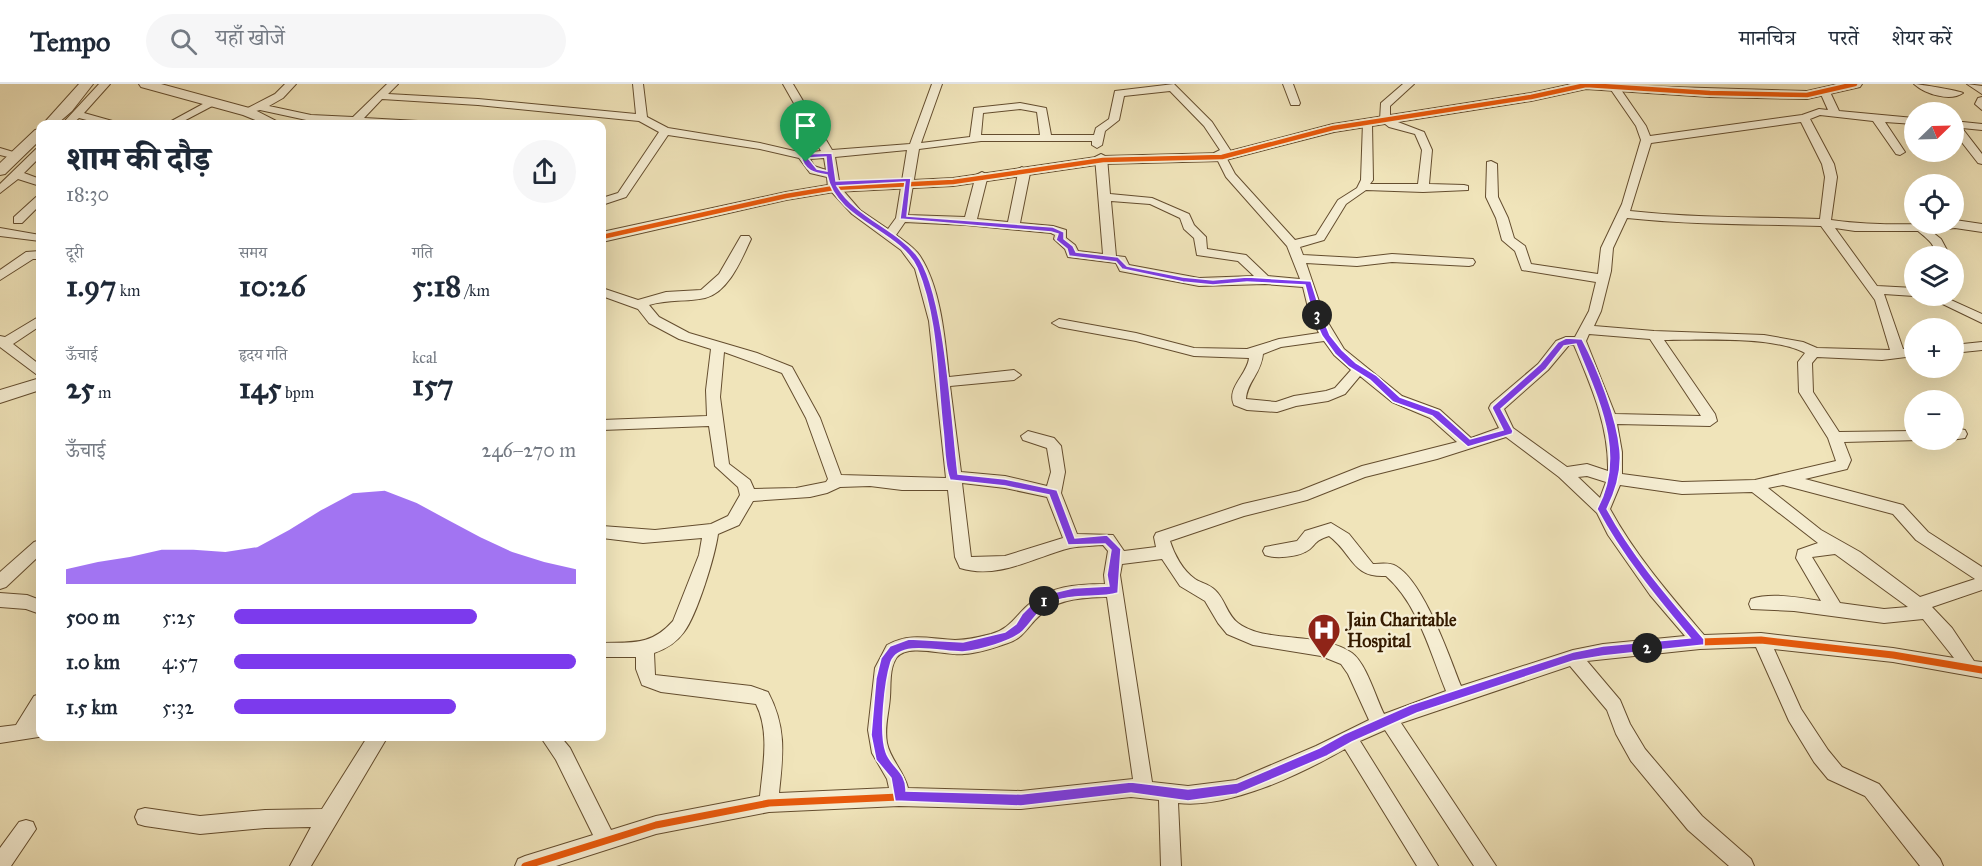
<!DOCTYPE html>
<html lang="hi">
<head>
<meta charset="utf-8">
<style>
	body { margin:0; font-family:"IM FELL Great Primer","Noto Serif Devanagari",serif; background:#f6f6f7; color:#1f2937; height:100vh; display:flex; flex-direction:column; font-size:22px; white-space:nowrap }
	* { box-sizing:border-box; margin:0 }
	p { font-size:20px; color:#747a83 }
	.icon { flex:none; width:33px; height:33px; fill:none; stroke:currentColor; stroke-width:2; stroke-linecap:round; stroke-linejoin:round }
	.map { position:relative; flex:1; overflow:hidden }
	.details { position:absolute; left:36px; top:36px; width:570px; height:621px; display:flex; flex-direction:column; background:#fff; border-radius:12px; box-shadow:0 6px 24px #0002 }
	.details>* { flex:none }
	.needle { width:39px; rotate:67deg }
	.buttons { position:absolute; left:1904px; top:18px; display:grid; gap:12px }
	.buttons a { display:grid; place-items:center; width:60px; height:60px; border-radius:50%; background:#fff; box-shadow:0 6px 24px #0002; font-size:30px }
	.pin { position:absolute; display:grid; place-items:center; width:51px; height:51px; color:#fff; margin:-62px -26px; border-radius:50% 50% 50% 0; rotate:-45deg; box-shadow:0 0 6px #0007 }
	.pin .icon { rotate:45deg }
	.km { position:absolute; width:30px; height:30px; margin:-15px; border-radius:50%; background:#222; color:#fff; font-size:16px; line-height:30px; text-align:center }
	.round { display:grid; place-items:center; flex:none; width:63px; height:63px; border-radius:32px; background:#f6f6f7 }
	.overview { display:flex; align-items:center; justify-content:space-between; height:102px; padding:0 30px }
	h1 { font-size:33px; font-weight:800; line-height:45px }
	.metrics { display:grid; grid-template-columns:repeat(3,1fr); gap:9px; height:102px; padding:6px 30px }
	.metrics div { display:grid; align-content:center }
	.metrics b { font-size:30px; font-weight:800 }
	.metrics small { font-size:16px; font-weight:400 }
	.metrics p { font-size:16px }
	.chart { height:168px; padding:12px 30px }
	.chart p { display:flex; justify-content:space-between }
	.chart svg { width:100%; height:108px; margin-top:6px; fill:#7c3aed; opacity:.7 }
	ul { padding:0 30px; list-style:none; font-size:20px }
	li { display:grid; grid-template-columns:96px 72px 1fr; align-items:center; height:45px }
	li i { height:15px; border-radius:8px; background:#7c3aed }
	header { display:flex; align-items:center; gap:36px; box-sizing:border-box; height:84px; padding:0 30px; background:#fff; border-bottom:2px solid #e0e1e3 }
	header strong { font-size:28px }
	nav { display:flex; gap:33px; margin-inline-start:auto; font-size:21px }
	.search { width:420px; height:54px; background:#f6f6f7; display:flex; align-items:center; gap:15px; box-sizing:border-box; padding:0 21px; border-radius:33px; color:#747a83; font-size:22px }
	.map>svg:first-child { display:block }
</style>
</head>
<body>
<header>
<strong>Tempo</strong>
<div class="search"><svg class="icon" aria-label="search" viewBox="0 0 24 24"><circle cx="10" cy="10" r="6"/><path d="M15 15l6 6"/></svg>यहाँ खोजें</div>
<nav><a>मानचित्र</a><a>परतें</a><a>शेयर करें</a></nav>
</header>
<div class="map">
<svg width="1982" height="782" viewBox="0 0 1982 782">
	<rect width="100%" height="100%" fill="#f0e4ba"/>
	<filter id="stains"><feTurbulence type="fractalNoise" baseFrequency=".00333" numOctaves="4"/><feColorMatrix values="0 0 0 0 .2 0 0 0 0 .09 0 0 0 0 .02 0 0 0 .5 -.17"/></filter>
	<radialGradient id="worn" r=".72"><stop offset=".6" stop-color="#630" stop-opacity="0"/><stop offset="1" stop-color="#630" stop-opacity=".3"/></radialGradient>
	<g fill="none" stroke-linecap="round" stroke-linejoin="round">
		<defs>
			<path id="minor" d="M99,0H110L84,29L116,38L117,40H102L79,34L72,40H62Z
				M285,0H296L283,14L269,22L311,31L353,33L387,0H398L388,10L478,15L636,30L633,0H643L647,33L668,44L760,59L803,69L821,67L783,0H793L832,66L910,60L932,0H942L921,59L970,53L974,24L1020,19L1046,24L1051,51H1094L1096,44L1109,35L1115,7L1174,0L1212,38L1234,72L1227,75L1235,90L1295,156L1316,151L1338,116L1357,104L1361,96L1363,38L1367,37L1372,40L1373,96L1370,100H1418L1422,66L1415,50L1389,43L1380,36L1381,19L1403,0H1414L1390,22V35L1424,48L1432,66L1429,100L1464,101L1468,102V106L1423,108L1366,106L1346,120L1324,156L1300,163L1303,171L1357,174L1392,170L1473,175L1475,178L1473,181L1469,182L1392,178L1357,182L1306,179L1324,232L1344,265L1402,312L1440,326L1471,354L1499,344L1489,324L1491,320L1538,280L1556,257L1566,253H1575L1589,227L1596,198L1522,186L1515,167L1502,156L1496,134L1486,113L1487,78L1491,77L1497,80L1498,113L1508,134L1514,154L1525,162L1531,180L1598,190L1601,164L1622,120L1641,56L1636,42L1607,0H1617L1646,42L1650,52L1802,31L1819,25L1828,26L1820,8L1825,5L1830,8L1839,27L1914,34V40L1885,38L1905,68L1900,71L1896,70L1873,37L1820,31L1810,35L1834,80L1837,93L1831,136C1872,142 1912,140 1953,140L1955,136L1982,140V148L1955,144L1931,147L1941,155L1948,168L1947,172H1935C1937,161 1926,154 1918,147H1855L1835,144L1877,202L1914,204V212H1916H1914L1884,210L1903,265L1914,264V272L1882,276L1817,273L1812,279L1813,308L1839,348L1914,347V356H1919L1844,358L1851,376L1847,385L1805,395L1903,421L1928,448L1982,483V506L1932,523L1952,544L1974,577L1982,578V594L1893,578L1774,565L1801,625L1828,666L1842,683L1879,700L1940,775L1943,782H1920L1865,712L1828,695L1814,678L1789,637L1756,563L1700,565L1587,577L1620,616L1630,640L1645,665L1702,732L1751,775L1754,782H1729L1688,746L1631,677L1616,650L1607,626L1570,582L1401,639L1496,782H1474L1385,646L1360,657L1438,782H1417L1345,665C1301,690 1229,725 1178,719L1181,782H1161L1159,716L1131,713L1021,725L899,722L769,728L656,750L556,782H515L518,775L525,772L593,751L556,676L540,652H560L570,664L611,746L656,732L760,712C763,681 770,648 756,620L661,608L642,601L636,585V573H602V559C632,558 651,562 673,537L699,471L702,454L643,459L602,454V442L655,446L711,440L728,432L740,411L738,403L715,382L709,342L602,346V336L707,332L706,306L711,265L679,255L649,239L638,225L602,212V204L638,216L666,208L701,206L719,190L741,152H749L751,155C742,174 729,208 705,214C687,218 669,215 649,221L659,233L689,249L757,269L792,283L820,334L841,391L946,394L929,237L915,185L901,166L852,130L828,104L827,93L810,89L799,74L760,65L668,51L626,113L602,121V114L618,109L659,48L639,37L478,21L382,15L364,34L418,37L423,40H348L311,37L260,26L244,30V26L275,10ZM1170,7L1204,42L1220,66L1214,69L1226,93L1287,162L1300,195L1268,192L1246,171L1207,165L1206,153L1194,141L1189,130L1152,114L1110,110L1107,73L1101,70L1095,73L1103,170L1078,167L1075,161L1066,154V146L1053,142L1020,139L1030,89L1022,83L1016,86L1018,89L1008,138L977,135L988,91L982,88L976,91L965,133L908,131L919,65L981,57H1092V61L1097,64L1102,61L1105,47L1119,36L1124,12ZM1020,25L1037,28L1040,51H981L983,29ZM1801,38L1822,80L1825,93L1820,135C1756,133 1693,134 1630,127L1651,59ZM907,66L896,134L888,145L860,126L840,103L835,73ZM824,74L826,86L814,82L810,75ZM1111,117L1150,120L1180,134L1184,145L1194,154L1197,171L1238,177L1254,192L1199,194L1129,181L1125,173L1116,172ZM1627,134C1692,141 1757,140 1821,142L1875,216L1890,266L1817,264L1803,258L1764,251L1654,247L1594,242L1601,227L1611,187L1613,164ZM905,138L966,141L1051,149L1055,151L1054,155L1065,165L1068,173L1116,179L1120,187L1199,202L1265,200L1303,203L1310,232L1319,249L1279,255L1247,265L1194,264L1136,249L1059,235L1052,239L1059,243L1136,257L1194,272L1249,274C1247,291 1226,304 1234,321L1247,326L1277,328L1296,322L1328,317L1345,310L1360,292L1392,318L1430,334L1457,358L1362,382L1299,407L1243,420L1156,449L1154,453L1156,463L1124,467L1113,451L1077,450L1061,409L1065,388L1061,362L1054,354L1028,347L1021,352L1023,356L1047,364L1051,388L1047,402L1005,392L961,388L950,302L1014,296L1021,291L1014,286L949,293C945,255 941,204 920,172C914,163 904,157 896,151ZM1589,250L1650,255L1701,332L1615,330L1586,257ZM1664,256C1700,256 1775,252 1805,269L1798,278L1799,308L1828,354L1836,377L1755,396L1682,398L1622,390V368L1617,340L1710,342L1717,337L1715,330ZM1324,257L1334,271L1351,286L1335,304L1326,307L1294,312L1276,318L1246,315C1247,298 1261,290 1263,270L1281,263ZM1569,261H1574C1591,302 1609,342 1608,387L1587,380L1567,383L1513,344L1504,325L1548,286ZM724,268L782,289L806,334L828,395L826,398L796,404L754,405L750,396L729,380L720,313ZM1506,353L1559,393L1597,429L1608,451L1650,511L1685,552L1603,560L1573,566L1461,602C1449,572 1424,498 1396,482C1389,478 1381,480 1373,480L1349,450L1331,439L1305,447L1297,457L1265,463L1263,467L1265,471C1275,475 1296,473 1305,468C1315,464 1312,457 1329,452C1353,470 1352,494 1386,492C1418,520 1430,568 1446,607L1384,630C1376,614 1366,579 1352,569C1320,547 1265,560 1238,539C1227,531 1225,515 1215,506C1209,500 1201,499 1195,495C1183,487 1174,470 1170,457L1244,432L1307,416L1365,393L1437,375ZM1587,392L1606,398L1600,414L1578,393ZM962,399L1005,404L1047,413L1063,454L1005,472L971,473ZM1620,401L1682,410L1752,408L1818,459L1798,466L1796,474L1821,517C1800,514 1772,508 1751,515L1749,520L1751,525L1794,527L1884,539L1923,535L1954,574L1893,564L1761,549L1704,551C1670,511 1635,471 1610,425ZM1783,401L1893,430L1916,456L1975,495L1920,513L1860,468L1821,446L1768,404ZM870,402L902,406H948L955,473L960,484C999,496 1034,473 1070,464C1081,462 1092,462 1103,461L1108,467L1104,491L1105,500C1077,500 1048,502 1027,522C1014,534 1009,545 991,550C979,553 967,556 955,556C930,555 910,548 887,561L875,584L868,646L872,669L887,695L889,704L779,709C783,671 787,644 768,608L751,602L655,591L654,569C666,565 676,559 684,548C697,531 715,472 718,450L739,441L753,417L810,413L827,409L840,403ZM1835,470L1908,523L1884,525L1840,519L1812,473ZM1162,475L1180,502L1205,517L1218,539L1227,550L1253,561L1321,572L1341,580L1348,590L1369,636L1316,662L1236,696L1188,702L1152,698L1120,491L1122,480ZM1107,513L1133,695L1021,707L908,704C904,687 890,675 887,659C884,643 889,629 890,613C891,601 889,584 897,573C909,559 946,572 964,570C979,569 994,564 1008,559C1021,555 1027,545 1035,536C1055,514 1080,514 1107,513Z
				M1283,0H1293L1300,19L1299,21H1291Z
				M1914,0C1920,0 1960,7 1963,9C1950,18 1925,10 1914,0Z
				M1967,0L1982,2V10Z
				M1982,13V26L1975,20L1978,14Z
				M212,15L217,18L216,20L178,40H166Z
				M1953,37L1982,40V46L1962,44L1982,70V80L1978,79L1953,47Z
				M0,64L20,70L21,72L16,75L0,71Z
				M40,64V73L24,89L40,95V102L18,95L0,109V100L36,65Z
				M40,112V121L22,139H14V133L36,113Z
				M0,144L40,151V157L0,152Z
				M40,167V175H33L0,196V186L26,168Z
				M1926,212H1942L1982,230V239Z
				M40,232V242L13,260L40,281V293L0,263V252L5,253Z
				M1982,258V266L1953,269V261Z
				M1960,345L1965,346L1967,350L1965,354L1951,356H1953V346Z
				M40,456V471L6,503L0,505V488L34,458Z
				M0,509L27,511L40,516V530L26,525L0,523Z
				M40,610V633L38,638H40V652H45L0,659V643L16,641L34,612Z
				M368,652H388L311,782H290L311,743L265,744L200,750L145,742L138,740L135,733L138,726L145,724L200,732L265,726L322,725Z
				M26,736L33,738L36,745L11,782H0V764L19,738Z"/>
			<path id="tertiary" d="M79,0H93L72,27L57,40H43Z
				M139,0H161L253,25L282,40H265L243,31L141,3Z
				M1572,0L1807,7L1838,0H1862L1860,3L1807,15L1710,13L1586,5L1531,17L1334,48L1222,77L1103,80L953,102L834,108L786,116L602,158V148L786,108L834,100L953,94L1103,72L1222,69L1333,40L1531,9Z
				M40,45V56L5,90L0,91V79L35,46Z
				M40,294V306L0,319V306Z"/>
		</defs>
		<use href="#minor" stroke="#644d2e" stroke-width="2"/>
		<use href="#tertiary" stroke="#644d2e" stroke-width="2"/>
		<use href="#minor" fill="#f5edd2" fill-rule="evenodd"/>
		<use href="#tertiary" fill="#f5edd2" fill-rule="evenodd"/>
		<defs>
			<path id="cycleway-far1" d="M602,153L786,112L834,104L953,98L1103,76L1222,73L1333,44L1531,13L1586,1L1710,9L1807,11L1855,0"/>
			<path id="cycleway" d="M525,782L656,741L769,719L899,713L1021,716L1131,704L1188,711L1237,705L1414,625L1573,573L1603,567L1700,558L1761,556L1893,571L1982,586"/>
		</defs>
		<use href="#cycleway-far1" stroke="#f5edd2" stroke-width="8"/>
		<use href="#cycleway" stroke="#f5edd2" stroke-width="10"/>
		<use href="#cycleway-far1" stroke="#e8590c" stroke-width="4.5"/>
		<use href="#cycleway" stroke="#e8590c" stroke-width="7"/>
	</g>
	<path fill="#7c3aed" stroke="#fff" stroke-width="1.5" fill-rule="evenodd" d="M832,69L836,97L911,94L907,132L1053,143L1064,148V155L1073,162L1076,168L1118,173L1127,182L1183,193L1213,196L1247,193L1311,197L1322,232L1330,251L1342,266L1356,279L1376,291L1400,313L1439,327L1470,355L1503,346L1492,324L1493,322L1540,280L1558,258L1566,254L1582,255C1598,285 1617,333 1620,366C1622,387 1616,407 1607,425C1633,473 1669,514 1704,555V561L1603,572L1573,577L1417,629L1352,658L1327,672L1237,710L1188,717L1131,709L1021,722L895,717L891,694L876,676L871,651L876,594L881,574L890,562L909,555L963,558L1005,548L1016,540L1022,530L1035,517L1048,510L1073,504L1109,502L1107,491L1111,466L1105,460L1068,461L1049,411L1005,402L950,396C944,381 945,362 943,346C937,293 938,234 917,184C900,146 836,137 827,91C814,89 804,87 801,72L804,70ZM826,73L827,87L817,85L808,74ZM905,98L900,135L1051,148L1058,150L1056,156L1067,165L1069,172L1116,178L1122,185L1183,198L1213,201L1247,198L1305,201L1313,232L1322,252L1335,270L1349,283L1370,296L1393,318L1432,332L1468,363L1512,350L1513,347L1501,325L1546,285L1564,262L1576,260C1597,313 1627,370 1597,425C1622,472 1656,513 1690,554L1603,562L1573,568L1410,621L1344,650L1319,664L1237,699L1188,705L1131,698L1021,710L906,707C907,688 891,683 886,668C879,649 885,597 891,578C900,555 945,569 963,568C979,566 1012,558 1023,547C1034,536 1039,523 1055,517C1076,509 1098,515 1118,509L1121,465L1107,451L1075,454L1057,406L1005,395L958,390C952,342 945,204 916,170C894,144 856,133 837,102Z"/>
	<defs>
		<symbol id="hospital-pin" viewBox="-11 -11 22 30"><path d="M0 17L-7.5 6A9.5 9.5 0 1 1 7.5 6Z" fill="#8f2418" stroke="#f5edd2"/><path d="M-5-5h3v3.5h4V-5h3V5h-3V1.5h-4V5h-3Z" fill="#fff"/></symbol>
	</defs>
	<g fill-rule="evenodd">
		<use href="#hospital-pin" x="1305" y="527" width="38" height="52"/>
	</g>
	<g text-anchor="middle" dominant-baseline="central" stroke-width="5" stroke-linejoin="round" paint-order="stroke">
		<g font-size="18" font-weight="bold" fill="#351b00" stroke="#f5edd2" text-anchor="start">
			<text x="1347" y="536">Jain Charitable<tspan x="1347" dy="21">Hospital</tspan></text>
		</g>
	</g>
	<rect width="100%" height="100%" filter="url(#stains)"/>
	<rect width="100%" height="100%" fill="url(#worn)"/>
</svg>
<div class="buttons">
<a><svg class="needle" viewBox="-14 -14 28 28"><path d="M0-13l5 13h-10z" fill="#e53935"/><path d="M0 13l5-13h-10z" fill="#747a83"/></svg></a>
<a><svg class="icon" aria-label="locate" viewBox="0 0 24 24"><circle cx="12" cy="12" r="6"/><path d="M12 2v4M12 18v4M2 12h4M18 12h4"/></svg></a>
<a><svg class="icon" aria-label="layers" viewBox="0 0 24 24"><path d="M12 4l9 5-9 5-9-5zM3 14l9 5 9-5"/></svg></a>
<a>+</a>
<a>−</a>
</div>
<div class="pin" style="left:806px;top:78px;background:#1e9e55"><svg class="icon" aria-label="arrive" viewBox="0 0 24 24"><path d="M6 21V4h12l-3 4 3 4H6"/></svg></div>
<b class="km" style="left:1044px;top:517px">1</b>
<b class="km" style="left:1647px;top:564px">2</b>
<b class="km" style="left:1317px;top:231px">3</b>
<section class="details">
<div class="overview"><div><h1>शाम की दौड़</h1><p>18:30</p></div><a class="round"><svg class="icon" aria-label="share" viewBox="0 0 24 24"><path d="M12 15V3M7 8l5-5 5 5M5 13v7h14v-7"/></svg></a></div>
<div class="metrics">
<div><p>दूरी</p><b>1.97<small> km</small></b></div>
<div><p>समय</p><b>10:26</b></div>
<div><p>गति</p><b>5:18<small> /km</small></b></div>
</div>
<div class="metrics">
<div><p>ऊँचाई</p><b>25<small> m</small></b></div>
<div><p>हृदय गति</p><b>145<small> bpm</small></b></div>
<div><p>kcal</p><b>157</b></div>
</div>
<div class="chart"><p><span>ऊँचाई</span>246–270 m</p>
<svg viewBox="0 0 160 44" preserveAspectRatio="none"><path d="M0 44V38L10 35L20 33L30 30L40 30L50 31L60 29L70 22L80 14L90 7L100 6L110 11L120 18L130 25L140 31L150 35L160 38V44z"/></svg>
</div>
<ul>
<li><b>500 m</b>5:25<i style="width:71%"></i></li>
<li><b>1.0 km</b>4:57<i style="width:100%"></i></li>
<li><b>1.5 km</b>5:32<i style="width:65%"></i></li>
</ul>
</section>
</div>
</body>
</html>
